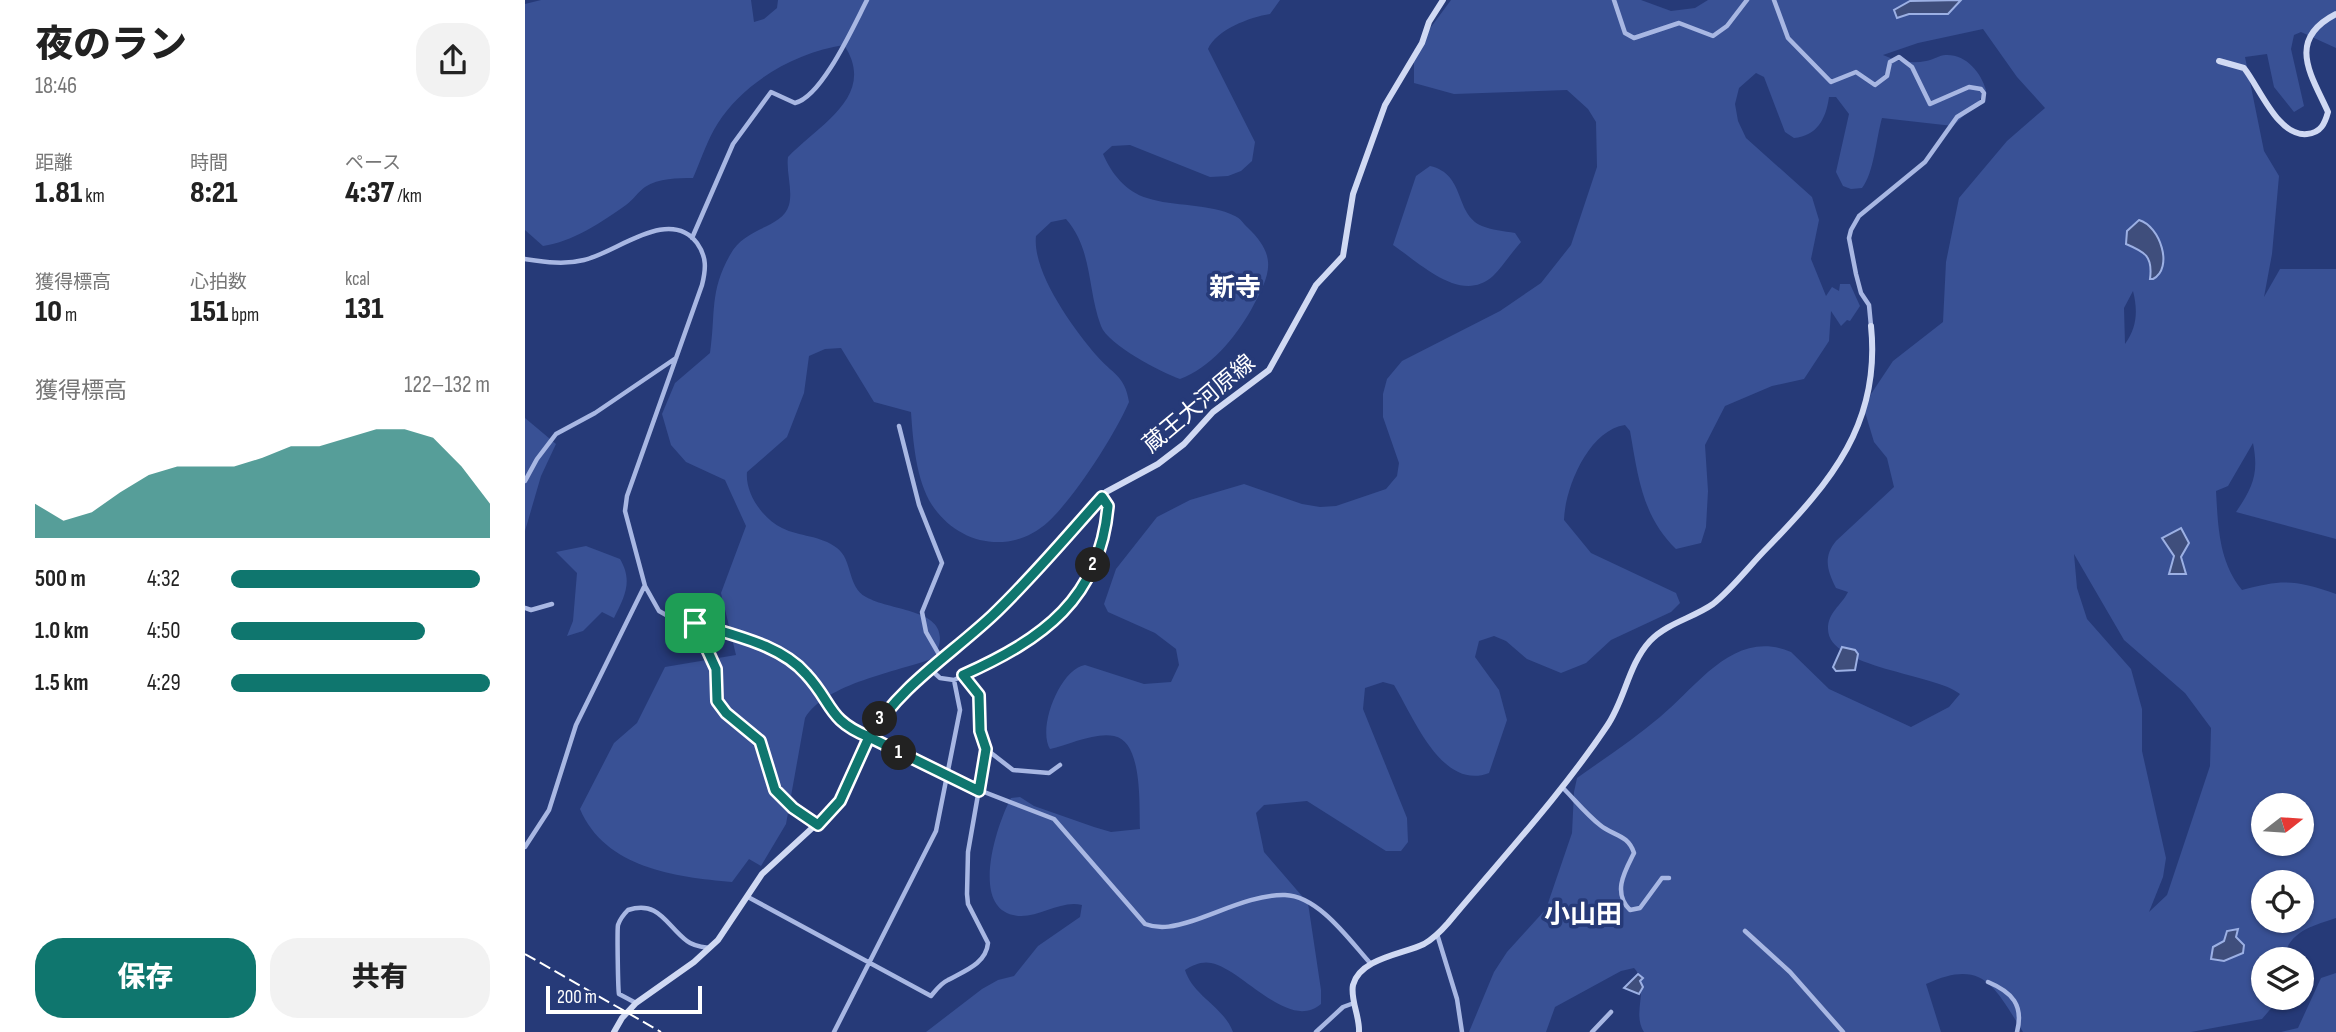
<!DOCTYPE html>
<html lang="ja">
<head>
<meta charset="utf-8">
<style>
	body { margin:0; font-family:"Sofia Sans Condensed","Noto Sans JP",sans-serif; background:#f2f2f2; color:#222; height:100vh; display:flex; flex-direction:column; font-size:26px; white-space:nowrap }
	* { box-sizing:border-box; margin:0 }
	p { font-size:23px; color:#767676 }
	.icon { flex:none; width:38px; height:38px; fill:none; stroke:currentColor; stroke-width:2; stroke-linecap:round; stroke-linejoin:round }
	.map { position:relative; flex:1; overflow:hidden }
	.drawer { display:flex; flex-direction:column; background:#fff; width:525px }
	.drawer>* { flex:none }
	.needle { width:46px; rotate:73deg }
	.buttons { position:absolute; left:1726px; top:793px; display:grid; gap:14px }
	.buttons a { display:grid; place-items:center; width:63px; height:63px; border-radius:50%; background:#fff; box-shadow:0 2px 5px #0004; font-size:35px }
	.scale { position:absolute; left:21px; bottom:18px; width:156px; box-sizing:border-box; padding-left:7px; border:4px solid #fff; border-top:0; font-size:19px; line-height:24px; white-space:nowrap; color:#fff; -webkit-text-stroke:5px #263a78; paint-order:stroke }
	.pin { position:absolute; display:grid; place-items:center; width:60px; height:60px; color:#fff; margin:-30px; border-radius:14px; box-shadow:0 4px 10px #0006 }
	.km { position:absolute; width:35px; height:35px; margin:-18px; border-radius:50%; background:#222; color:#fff; font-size:19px; line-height:35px; text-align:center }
	.round { display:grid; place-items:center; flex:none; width:74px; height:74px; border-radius:28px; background:#f2f2f2 }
	.head { display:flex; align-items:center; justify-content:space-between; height:119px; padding:0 35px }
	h1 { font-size:38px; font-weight:800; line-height:52px }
	.stats { display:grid; grid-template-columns:repeat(3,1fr); gap:10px; height:119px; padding:7px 35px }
	.stats div { display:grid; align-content:center }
	.stats b { font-size:30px; font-weight:800 }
	.stats small { font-size:19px; font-weight:400 }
	.stats p { font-size:19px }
	.chart { height:196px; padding:14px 35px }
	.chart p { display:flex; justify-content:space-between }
	.chart svg { width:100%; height:126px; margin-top:7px; fill:#0f766e; opacity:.7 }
	.action { display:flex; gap:14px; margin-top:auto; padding:14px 35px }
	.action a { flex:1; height:80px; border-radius:28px; background:#0f766e; color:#fff; font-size:28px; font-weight:800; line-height:80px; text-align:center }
	.action a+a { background:#f2f2f2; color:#222 }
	ul { padding:0 35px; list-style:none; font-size:23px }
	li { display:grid; grid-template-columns:112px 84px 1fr; align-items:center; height:52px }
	li i { height:18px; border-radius:9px; background:#0f766e }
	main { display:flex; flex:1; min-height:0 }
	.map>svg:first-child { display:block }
</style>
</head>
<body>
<main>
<section class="drawer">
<div class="head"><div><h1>夜のラン</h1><p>18:46</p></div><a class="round"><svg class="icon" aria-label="share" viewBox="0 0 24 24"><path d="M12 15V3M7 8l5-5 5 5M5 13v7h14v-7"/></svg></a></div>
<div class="stats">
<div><p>距離</p><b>1.81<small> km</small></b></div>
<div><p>時間</p><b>8:21</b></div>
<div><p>ペース</p><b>4:37<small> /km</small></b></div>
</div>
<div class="stats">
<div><p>獲得標高</p><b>10<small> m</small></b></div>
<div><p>心拍数</p><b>151<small> bpm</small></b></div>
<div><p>kcal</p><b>131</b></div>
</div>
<div class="chart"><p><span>獲得標高</span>122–132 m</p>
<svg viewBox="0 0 160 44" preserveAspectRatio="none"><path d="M0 44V32L10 38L20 35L30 28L40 22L50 19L60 19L70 19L80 16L90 12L100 12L110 9L120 6L130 6L140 9L150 19L160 32V44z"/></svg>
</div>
<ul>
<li><b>500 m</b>4:32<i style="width:96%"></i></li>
<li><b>1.0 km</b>4:50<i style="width:75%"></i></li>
<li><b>1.5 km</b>4:29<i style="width:100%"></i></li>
</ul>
<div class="action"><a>保存</a><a>共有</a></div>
</section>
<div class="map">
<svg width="1811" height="1032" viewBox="0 0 1811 1032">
	<rect width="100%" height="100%" fill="#263a78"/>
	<path fill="#395195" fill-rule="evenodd" d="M16,0H226L229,22L239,19L252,8L253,0H755L745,14C725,17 691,30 683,49L730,142L727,161L716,171L703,176L685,177L605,145L587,146L578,154C586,173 601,192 622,198C649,207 684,203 710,216C715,218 718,223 722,227C754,257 745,275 726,310C710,338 685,368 655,379C636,372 583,345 576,326C562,289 568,250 541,219L526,222L511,236C507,272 548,328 571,355C587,374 600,375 604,402C589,436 550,497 523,522C487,555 434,546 407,505C391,480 388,441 386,412L349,402L316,348L300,349L284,356L279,393L262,437L222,472C220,493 237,518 257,528C275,537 295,535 312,548C328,560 322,587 341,597C369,613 435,608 409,658C372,672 301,683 280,718L261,824L236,866L224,859L207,882C150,877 80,868 55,809L89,743L112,723L140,667L211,655L196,593L221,526L200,480L161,462L146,445L137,414L150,383L185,353C191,314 184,292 205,255C220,226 257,229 264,205C268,190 261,172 263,157C293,125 353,96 319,45C271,52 219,82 193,123C182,140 176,160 168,178C152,178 134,178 120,187C113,192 108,200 101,205C77,222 47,242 18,246L0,230V4Z
		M926,0H1116L1146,11L1170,8L1183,0H1811V48L1776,32L1769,35L1766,49L1779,106L1769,112L1749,87L1742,54L1720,57L1739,151L1754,176L1747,254L1739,297L1755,269H1811V539L1711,512C1728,487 1734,474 1728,443L1703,486L1691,491C1693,527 1694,562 1717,590C1758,579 1771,580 1811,594V918C1790,925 1761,932 1760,959H1738V998H1755L1737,1019L1666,1032H1498C1470,988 1459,957 1401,984L1416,1032H1119C1106,1012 1126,986 1109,968L1096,971L1030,1007L1021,1032H944L969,972L982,952L1021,909L1047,833L1049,792L1052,778C1080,758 1109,739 1135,717C1173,686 1209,628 1266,652L1304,689L1386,727L1424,707L1435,694C1412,674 1303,668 1303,629C1303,612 1316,606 1323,592L1311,588C1302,570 1298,557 1311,541L1369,487L1362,458L1349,442L1340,412L1346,394L1368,361L1418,322L1421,262L1434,198L1482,141L1520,108L1492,77L1458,29L1393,43L1358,55C1371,61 1386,64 1401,61C1408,60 1416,54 1422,55C1442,55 1456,73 1461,90L1454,101L1428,126L1357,118C1351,139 1349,173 1337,188L1326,189L1318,186L1311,172L1324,114L1311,97H1304C1301,119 1292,136 1269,138L1260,132L1239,77L1231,73L1214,88L1210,104L1213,121L1221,138L1287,197L1294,220L1286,259L1301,296L1307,287L1314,291L1315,284H1325L1335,306L1325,321L1322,320L1316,326L1306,311L1304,341L1279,379L1247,386L1200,406L1180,445L1183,491L1181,527L1176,543L1151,549C1117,516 1113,476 1105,431L1100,425C1064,430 1040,487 1039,520L1066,553L1151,593L1155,603L1146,612L1086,640L1061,663L1036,673L1002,659L981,641L969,636L954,641L950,657L974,690L982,720L964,773C917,791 889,718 869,685L858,682L840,688L838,709L882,818L883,842L876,851H861L782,801L739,805L731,813L739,852L783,903L796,990V1004C763,1032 718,969 686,963C677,961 668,965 660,970C668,996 699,1007 708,1032H401L457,989L473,980L489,976L513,946L555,917L557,905C535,899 510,921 488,915C445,905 472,824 486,798L495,797L509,806L569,827L586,832L615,829C614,806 618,741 589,736C570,732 543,745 525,749C512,728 535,669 560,665L619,684L646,682L654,665L651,649L630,633L583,612L579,604L591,569L632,517L665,500L719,484L777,504L795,507L811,506L861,489L872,476L874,463L858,417V394L862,379L877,361L975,311L1016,283L1046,245L1072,167L1071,122L1063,109L1042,90L929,94L889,83V50ZM1608,291C1613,311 1612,327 1600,344L1599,308ZM1549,554L1599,640L1660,693L1686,728L1685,766L1642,895L1624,912L1638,877L1641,858L1617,751V709L1606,669L1562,619L1552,588ZM1738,805H1776V844H1738ZM1738,882H1776V920H1738Z
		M905,166C941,174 929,214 957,226C966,230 979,231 990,233L996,242C986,253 978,266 968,276C936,305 895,263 868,245L891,176Z
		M0,418L31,444L16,476L0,531Z
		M61,546L95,559C108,581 100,596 89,618L77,612L58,631L42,636L48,621L52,573L31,552Z
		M1811,973V1032H1756L1773,1028L1796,978Z"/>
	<path fill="#3f4e7c" stroke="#9cb0e4" stroke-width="2" d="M1436,0L1423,14H1384L1372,18L1369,10L1385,1Z
		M1614,220C1635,226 1649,268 1628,279H1625C1628,256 1620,252 1601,244L1602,231Z
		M1656,528L1664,543L1656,557L1661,574H1644L1649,556L1637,538Z
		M1317,647L1330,650L1333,654L1330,670L1311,671L1308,667Z
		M1713,929L1711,937L1719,945L1718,953L1699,961L1686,959L1688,947L1699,941L1702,931Z
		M1113,974L1118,978L1115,981L1118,987L1114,994L1099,988Z"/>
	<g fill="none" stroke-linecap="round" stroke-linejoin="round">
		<path stroke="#a8b7e3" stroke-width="4.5" d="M1089,0L1100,33L1109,38L1154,23L1188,36L1202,26L1222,0
			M1249,0L1263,38L1306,82L1331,72L1350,85L1362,76L1365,62L1374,57L1387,67L1405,104L1444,87L1456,89L1459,93L1458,101L1432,117L1400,162L1334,216L1326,230L1324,238L1331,274L1336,293L1344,305L1346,326
			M167,238L208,144L246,92L270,103C297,97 329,25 342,0
			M0,259C20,262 39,265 59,260C91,253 144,206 172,243C182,257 181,269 177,285L102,496L100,511L120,586L134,611L150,620L170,623L252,653L281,674L315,723L328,730L423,778L529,819L620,924C636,930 651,926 667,921C695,912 730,894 760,895C794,896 825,941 846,964
			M374,426L394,505L417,563L397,612L401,632L416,658
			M0,481L12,459L31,434L70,413L151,358
			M0,608L6,610L27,604
			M170,623L190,669L192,701L201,713L235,741L250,790L268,808L293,825
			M146,635L169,623
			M404,668L415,678L429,680L490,651L549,601L559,587L571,558L583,508L577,497
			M461,749L488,770L524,773L535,765
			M1038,788C1050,800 1061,814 1075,825C1088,836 1103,834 1109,853C1100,871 1087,892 1105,910L1115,908L1137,878H1144
			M0,847L24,810L51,725L119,587
			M223,897L406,996C411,990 416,983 423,980C439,971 461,964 463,943L443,904L442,894L443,852L461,749L455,731L454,695L438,675
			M1220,931L1265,972L1318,1032
			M912,934L932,999L937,1032
			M1463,982C1487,992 1499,1005 1492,1032
			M111,1003L94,994C93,991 92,930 93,925C95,919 99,914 103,910C134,900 141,925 162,941C168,946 177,947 184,948
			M309,1032L411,831L435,710L429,680
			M791,1032L818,1007L829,1003
			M1067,1032L1086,1012"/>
		<path stroke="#d0d9f3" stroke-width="6" d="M1694,61L1719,68C1735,88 1753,137 1782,134C1796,133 1800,123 1803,112C1787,76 1760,40 1811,14
			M89,1032L97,1018L111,1003L169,962L193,940L237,874L309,808L323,786L353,721L384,685L468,615L581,492L633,464L659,444L688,412L744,370L791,285L818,256L828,194L860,105L897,43L904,22L918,0
			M834,1032C835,1017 825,999 828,985C835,958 879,954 899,944C908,939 916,931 923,923C977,858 1035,796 1082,726C1100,700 1103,665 1125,641C1142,623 1168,618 1188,604C1208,588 1225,565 1243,547C1306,482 1356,423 1346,326"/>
		<path stroke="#fff" stroke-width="2" stroke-dasharray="12 5" stroke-linecap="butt" d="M0,954L136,1032"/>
	</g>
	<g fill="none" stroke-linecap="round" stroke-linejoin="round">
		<defs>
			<path id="route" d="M170,623L191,669L192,701L201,713L235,741L250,790L268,808L293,825L315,801L344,737L454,791L461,749L455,731L454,695L438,675C518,639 575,599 583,506L577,497C541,537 506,579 467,616C424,656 375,686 344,737C302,720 308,703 281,674C255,644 206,635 170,623"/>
		</defs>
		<use href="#route" stroke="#fff" stroke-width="14"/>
		<use href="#route" stroke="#0f766e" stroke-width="9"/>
	</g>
	<g text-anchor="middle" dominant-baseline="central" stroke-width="7" stroke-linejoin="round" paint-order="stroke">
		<g font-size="23" fill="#fff" stroke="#263a78">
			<text transform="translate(674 404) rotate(-40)">蔵王大河原線</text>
		</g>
		<g font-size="26" font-weight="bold" fill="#fff" stroke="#263a78">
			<text x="710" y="288">新寺</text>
			<text x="1058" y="915">小山田</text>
		</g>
	</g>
</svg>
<div class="buttons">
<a><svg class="needle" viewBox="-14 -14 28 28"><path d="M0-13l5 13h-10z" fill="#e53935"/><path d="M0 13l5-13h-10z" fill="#767676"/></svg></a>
<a><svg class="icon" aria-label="locate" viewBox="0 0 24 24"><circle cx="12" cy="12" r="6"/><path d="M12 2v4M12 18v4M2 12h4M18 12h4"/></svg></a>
<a><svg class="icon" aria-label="layers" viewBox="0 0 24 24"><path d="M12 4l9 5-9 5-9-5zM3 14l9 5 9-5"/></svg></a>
</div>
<div class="scale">200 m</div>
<div class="pin" style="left:170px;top:623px;background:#1e9e55"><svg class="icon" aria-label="arrive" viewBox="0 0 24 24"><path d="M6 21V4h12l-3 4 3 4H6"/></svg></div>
<b class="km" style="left:374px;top:753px">1</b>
<b class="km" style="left:568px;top:565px">2</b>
<b class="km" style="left:355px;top:719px">3</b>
</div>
</main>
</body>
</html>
